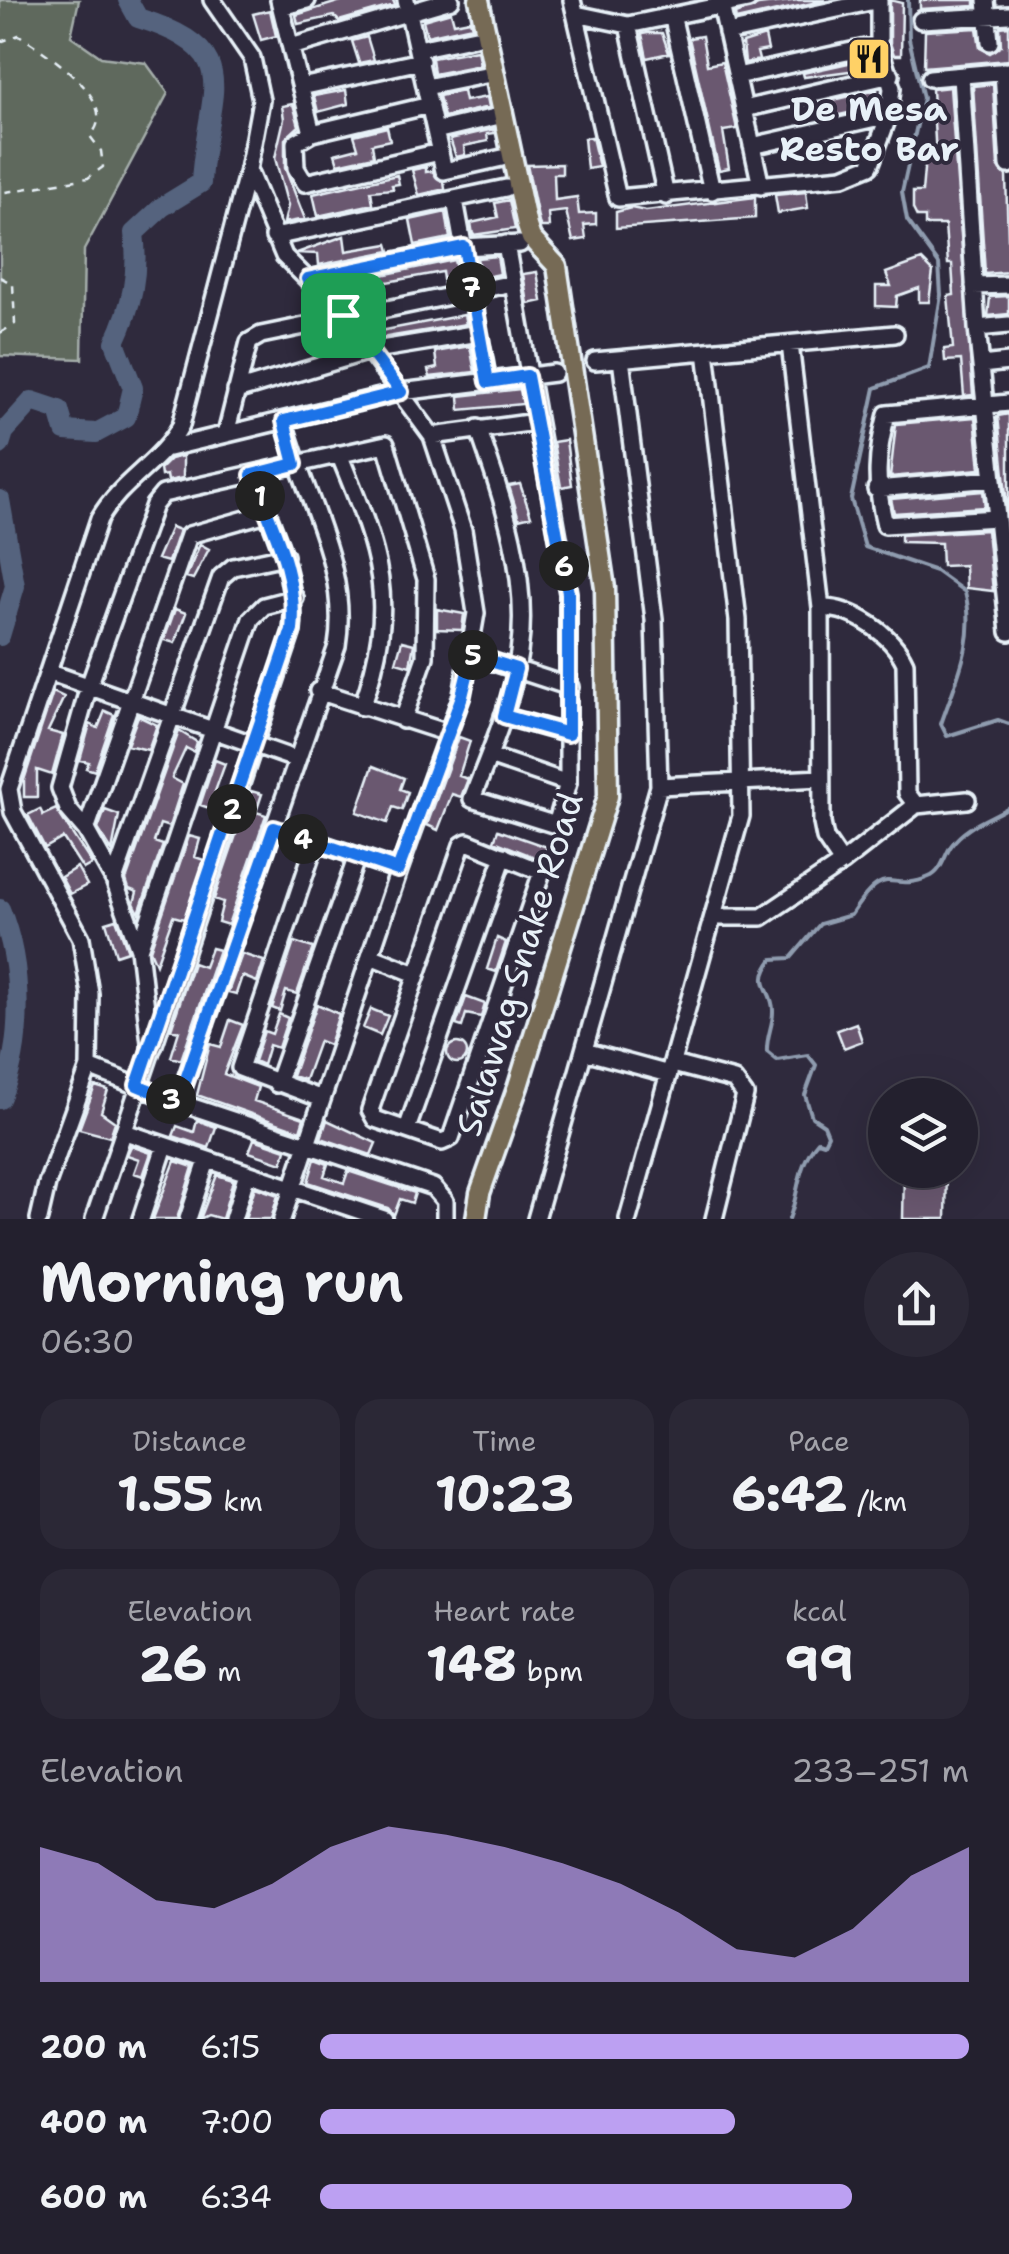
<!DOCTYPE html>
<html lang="en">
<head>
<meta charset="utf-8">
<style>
	body { margin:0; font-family:"Shantell Sans",sans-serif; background:#2b2836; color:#f1f3f6; height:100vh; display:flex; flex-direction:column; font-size:38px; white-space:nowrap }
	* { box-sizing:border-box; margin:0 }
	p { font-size:32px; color:#a3a3aa }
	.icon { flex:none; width:55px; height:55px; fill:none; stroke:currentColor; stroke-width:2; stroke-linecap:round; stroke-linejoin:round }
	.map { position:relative; height:1219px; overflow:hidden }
	.side { display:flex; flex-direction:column; background:#23202e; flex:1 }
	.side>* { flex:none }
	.fabs { position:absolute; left:868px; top:1078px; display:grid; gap:20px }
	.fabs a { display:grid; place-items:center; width:110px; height:110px; border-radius:50%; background:#23202e; box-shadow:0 10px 40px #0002,0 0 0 2px #403e4a; font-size:50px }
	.pin { position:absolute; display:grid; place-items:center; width:85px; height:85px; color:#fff; margin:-42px; border-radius:20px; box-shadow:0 5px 15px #0006 }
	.km { position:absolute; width:50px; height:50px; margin:-25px; border-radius:50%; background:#222; color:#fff; font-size:28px; line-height:50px; text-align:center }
	.round { display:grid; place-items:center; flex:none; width:105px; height:105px; border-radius:52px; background:#2b2836 }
	.overview { display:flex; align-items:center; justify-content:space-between; height:170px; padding:0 40px }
	h1 { font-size:55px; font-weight:700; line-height:75px }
	.metrics { display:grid; grid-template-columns:repeat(3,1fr); gap:15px; height:170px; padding:10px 40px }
	.metrics div { display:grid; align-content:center; border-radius:25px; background:#2b2836; text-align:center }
	.metrics b { font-size:50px; font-weight:700 }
	.metrics small { font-size:28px; font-weight:400 }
	.metrics p { font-size:28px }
	.chart { height:280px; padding:20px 40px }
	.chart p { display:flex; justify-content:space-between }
	.chart svg { width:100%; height:180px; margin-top:10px; fill:#bca0f2; opacity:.7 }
	ul { padding:0 40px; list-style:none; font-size:32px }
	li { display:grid; grid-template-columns:160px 120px 1fr; align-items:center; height:75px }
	li i { height:25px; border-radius:12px; background:#bca0f2 }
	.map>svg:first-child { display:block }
</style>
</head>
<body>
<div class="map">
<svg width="1009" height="1219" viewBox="0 0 1009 1219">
	<rect width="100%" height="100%" fill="#2f2a3d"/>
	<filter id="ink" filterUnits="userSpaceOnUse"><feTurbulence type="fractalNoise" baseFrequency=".01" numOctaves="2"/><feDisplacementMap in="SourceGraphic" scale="20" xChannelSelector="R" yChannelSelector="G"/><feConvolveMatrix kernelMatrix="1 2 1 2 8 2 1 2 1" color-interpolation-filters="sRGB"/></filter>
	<g filter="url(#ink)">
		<path fill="#5f695d" stroke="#a4adaa" stroke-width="2.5" d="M0,0H79L71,36L101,57L146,63L168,93L84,250L82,359L0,356Z"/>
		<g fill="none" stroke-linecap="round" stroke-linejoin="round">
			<path stroke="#8f9caf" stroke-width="4" d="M908,0L909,39L923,98L902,192L907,220L939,264L941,295L929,368L875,388L851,499L865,547L936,571L965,592C977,640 956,680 941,724L947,736L998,720L1009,724
				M789,1219C800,1192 796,1166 818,1141L824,1143L828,1135L824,1125L812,1117L805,1095L816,1065L808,1055L777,1060L767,1052C766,1037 773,1026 773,1012C774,988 752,986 773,959L791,958L820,924L851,915C889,857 887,895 929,877C942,872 944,856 951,846C965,826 989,819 1009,807"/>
			<path stroke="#54647e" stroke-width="20" d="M0,445L4,432L32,401L59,410L65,431L96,433L126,417L133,388L115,342C132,306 139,273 134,233L162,207L201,183C205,93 250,52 138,18L128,0
				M0,500L15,586L0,636
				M0,909C23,965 24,1045 0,1099"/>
		</g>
		<path fill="#6a5870" stroke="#e8f1f8" stroke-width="2.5" d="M344,0H393L395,5L339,21L334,16L298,24L296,15Z
			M798,0H826L736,20L735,14L758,5Z
			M890,0L902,3L901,55H894L890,43Z
			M920,0H975V6L920,9Z
			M270,10L276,36L261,40L253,14Z
			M451,12L454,23L470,20L472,26L427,36L423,20Z
			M1009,26V60L924,67L925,31L977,28L980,48L990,53L1001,46L1000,27Z
			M648,33H662L669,53L647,58L642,34Z
			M702,36L707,65L722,62L737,129L723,131L729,168L719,170L689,38Z
			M765,36L768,50L757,52L759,60L745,63L743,43Z
			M367,37L374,60L359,63L352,41Z
			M477,50L480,65L434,74L432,58Z
			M871,58L872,68L804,77L803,73Z
			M993,84L998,166L1006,176L1009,272L985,274L973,86Z
			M950,87L973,395L964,396L961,360L945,361L944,349L953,348L948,296L954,295L952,264H948L945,225H925V217H917L913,209V192H922L925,158L936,157L932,89Z
			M346,90L348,104L318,112L314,96Z
			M877,90L879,106L822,119L820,103Z
			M463,91L465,101L487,97L489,107L444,117L439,96Z
			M293,104L299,126L285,139V168L305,219L284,223L288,206L275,158L284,119L282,106Z
			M387,127L390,140L372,144L374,156L338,164L335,154L358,148L354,135Z
			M494,129L495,133L487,134L488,141L464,146L465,155L456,157L450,139Z
			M592,137L599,167L587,169L584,138Z
			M562,164V174H554L555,200L577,197L579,214L596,213V224L584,225L586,239L573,241L566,211L548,213L549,227H541L539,223L527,165Z
			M426,167V172L432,171L444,182L445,189L419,195L412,170Z
			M397,175L399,184L392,185L393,189L371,191L373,204L318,216L313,194Z
			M806,192L808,208L778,213L775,195Z
			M755,197V218L616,228V212L631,208L646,211Z
			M509,200L515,229L473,235L471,223L498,217L495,203Z
			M446,212L450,238L415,245L410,220Z
			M344,236L346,251L388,244L390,251L319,265L318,254L297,253Z
			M497,256L500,274L481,278L477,258Z
			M454,260L459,283L444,286L442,272L381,283L380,299L350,305L347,292L339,294L338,284Z
			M922,260L933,271L929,302H919V288L897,296L896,307L876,306V286H891L886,273Z
			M537,272L542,301L528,304L523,274Z
			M1009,296V314L988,316L990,297Z
			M464,315L466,324L381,338L380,331Z
			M470,346L475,372L430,377L428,370L437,368L435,352Z
			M520,389L523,404L460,410L459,396Z
			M1009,414V525L998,416Z
			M975,417L980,469L890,477L896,424Z
			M566,440L572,485L561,487L553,442Z
			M183,456V478L168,481L167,475L161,476L160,469L170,459Z
			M520,484L531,516L519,519L509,486Z
			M983,491L985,507L894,513L891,499Z
			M171,527L179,530L168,562L157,559Z
			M987,530L993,591L966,588L965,565L942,566L941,543L901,542V535Z
			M200,544L209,549L193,579L186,577Z
			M175,609L186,613L175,643L164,640Z
			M437,609L464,614L462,630L437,629Z
			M402,641L414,644L410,666L396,662Z
			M53,692L64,697L48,731L63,735L52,775L37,770V797H24V780Z
			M105,711L114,715L95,771L86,768L89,762L80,760L90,724L98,728Z
			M138,716L157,725L148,750L127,745Z
			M179,731L197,742L194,752L186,748L172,778L183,784L169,827L160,824L154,842L163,845L139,913L134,903L137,892L129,889L126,880Z
			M459,737L470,741L459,776L468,779L461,797L452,794L438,830L427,825Z
			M215,760L225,764L209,808L200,805Z
			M373,766L404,778L400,789L408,792L402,810L393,807L387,823L357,812Z
			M251,791L262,794L256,812L266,815L228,925L218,922L223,902L214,899Z
			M40,809L43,815L56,809L92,864L83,869L63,838L45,848L28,815Z
			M105,810L119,815L112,851L98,829Z
			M498,830L547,847L542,860L494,841Z
			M189,836L200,839L195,857L204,860L184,919L173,916L156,964L150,950Z
			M77,867L87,885L70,894L61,877Z
			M116,919L128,951L116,955L106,922Z
			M497,938L506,942L496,972L487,969Z
			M294,942L313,948L297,994L286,991L280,1011L272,1008Z
			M211,948L219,950L181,1060L171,1057L179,1031L171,1029L193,963L204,967Z
			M242,954L264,961L257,982L242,976L236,994L228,992Z
			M466,997L485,1004L481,1017L466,1014L462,1027L456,1025Z
			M317,1004L339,1014L329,1045L319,1041L305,1080L292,1076Z
			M371,1009L388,1016L380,1035L363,1028Z
			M279,1014L288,1018L278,1048L269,1045L263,1065L254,1061L264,1031L272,1034Z
			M230,1020L243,1025L224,1074L258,1087L254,1101L304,1118L300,1131L197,1095L210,1044L221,1047Z
			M856,1023L862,1041L844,1048L837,1030Z
			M447 1053a10 10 0 1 1 20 0a10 10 0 1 1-20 0Z
			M95,1086L108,1090L101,1112L115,1122L110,1137L79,1129Z
			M197,1120L216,1127L209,1148L173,1136L177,1126L194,1132Z
			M327,1120L376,1143L371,1155L321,1138Z
			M254,1139L286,1150L282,1163L249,1152Z
			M131,1146L151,1153L143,1176L134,1173L139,1159L127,1155Z
			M315,1159L328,1164L324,1176L344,1183L348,1171L415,1193L412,1203L400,1199L394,1215L388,1208L308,1182Z
			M175,1161L193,1167L177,1219H153Z
			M904,1170H947L946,1219H903Z
			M217,1175L233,1180L222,1219L208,1215L200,1219Z
			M255,1187L278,1195L271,1219H245Z"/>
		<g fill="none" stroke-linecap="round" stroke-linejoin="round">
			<defs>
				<path id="minor" d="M279,0L312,133
					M406,0L444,171L502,158
					M572,0L618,198L843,177L870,166L889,115L892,88L879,45V0L727,33
					M720,0L761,186
					M986,0L990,42
					M281,7L307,0
					M576,14L628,25L748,0
					M673,19L712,191
					M921,20L1009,15
					M628,25L666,196
					M291,47L451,0
					M418,49L475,37
					M1003,71L1009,165
					M737,76L879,45
					M961,76L977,328L1009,632
					M930,78L1009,71
					M301,87L421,61
					M426,87L485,75
					M430,105L312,133L295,143L296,168L305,183L440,152
					M744,109L891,75
					M435,131L495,117
					M752,146L889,115
					M248,170L284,256L343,315L432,436L463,530L476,613L462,695L399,870L282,1219
					M455,200L488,382
					M274,237L506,188
					M308,279L463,247L520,244
					M974,286L1009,285
					M977,328L1009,325
					M790,344L821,608L822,823L825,838L842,863
					M595,361L895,334
					M981,365L1009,362
					M236,391L369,351L479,333
					M478,428C503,500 530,577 519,653C512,703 490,752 472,799L556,825L568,783V593L506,244
					M226,434L249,342L261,335L513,283
					M432,436L536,422
					M169,448L401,392L554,373
					M339,454C380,554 399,601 362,707
					M876,489L993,479
					M996,518L885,525C875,484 876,455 887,414L1009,403
					M821,608C852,607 892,634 905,663L907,793L916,805
					M472,655L570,687
					M48,672L295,759
					M318,691L448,733
					M503,716L568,734
					M489,756L568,783
					M659,786L821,778
					M274,828L399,870
					M86,830L189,535L267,513
					M467,842L542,872L451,1138L442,1142L375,1119L370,1110L462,845Z
					M315,844L240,1068L322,1099
					M114,880L221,577L233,567L285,556
					M716,917H762L842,863L916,805L967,800
					M139,949L251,619L264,606L295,598
					M373,957L416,974
					M153,1047L292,631C298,574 272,527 252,475
					M584,1051L669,1074
					M673,1064L734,1080L745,1095L714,1219
					M89,1067L178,1102L433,1187L445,1201V1219
					M277,1084L356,859
					M178,1102L337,646C350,567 303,495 284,421
					M407,1129L504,856
					M125,1132L384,1219
					M39,1219L47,1184L89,1067L90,994L81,938L13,812L9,789L99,519C122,479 161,463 181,425L248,170L261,100L252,58L212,0
					M94,1219L151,1051L139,949L114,880L86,830L68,809L60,788L89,686L154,505L163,494L386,444L426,579L425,657L403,720
					M141,1219L165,1146
					M188,1219L207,1161
					M233,1219L247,1174
					M536,1219L659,786L654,619L621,359
					M628,1219L741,816L738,620L706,351"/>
				<path id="major" d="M476,1219L480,1193L518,1086L608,796L605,588L557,266L531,238L527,226L479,0"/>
			</defs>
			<use href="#minor" stroke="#e8f1f8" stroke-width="22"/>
			<use href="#major" stroke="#e8f1f8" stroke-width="25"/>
			<path stroke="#e8f1f8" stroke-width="2.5" stroke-dasharray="8 8" stroke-linecap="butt" d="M0,42L19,35C44,52 124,101 90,136L101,151L103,167L88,178L0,193
				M0,277L13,284L15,324L0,333"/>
			<use href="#minor" stroke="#2f2a3d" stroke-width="15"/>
			<use href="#major" stroke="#766a55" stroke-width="18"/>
		</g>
	</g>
	<g fill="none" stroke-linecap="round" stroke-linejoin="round" filter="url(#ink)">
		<defs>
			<path id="route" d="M464,247L488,382L527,376L568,593V734L504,716L516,669L472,655L462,696L398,870L274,828L178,1102L137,1085L292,630C298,574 272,527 252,475L295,464L284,421L401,392L343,315L308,279Z"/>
		</defs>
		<use href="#route" stroke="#fff" stroke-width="20"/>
		<use href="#route" stroke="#1a73e8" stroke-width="12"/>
	</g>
	<defs>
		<symbol id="restaurant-square" viewBox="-11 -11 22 22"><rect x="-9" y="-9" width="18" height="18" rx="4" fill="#ffd166" stroke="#2f2a3d"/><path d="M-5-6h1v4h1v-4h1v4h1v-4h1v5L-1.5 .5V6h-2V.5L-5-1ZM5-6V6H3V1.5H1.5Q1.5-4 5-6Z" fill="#111"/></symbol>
	</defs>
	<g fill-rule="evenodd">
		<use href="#restaurant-square" x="844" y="34" width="50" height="50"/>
	</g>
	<g text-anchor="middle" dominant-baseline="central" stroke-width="8" stroke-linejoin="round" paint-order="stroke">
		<g font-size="35" font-weight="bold" fill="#e8f1f8" stroke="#2f2a3d">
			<text x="869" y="108">De Mesa<tspan x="869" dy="40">Resto Bar</tspan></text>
		</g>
		<g font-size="35" fill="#e8f1f8" stroke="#2f2a3d">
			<text transform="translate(519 964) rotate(-73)">Salawag Snake Road</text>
		</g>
	</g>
</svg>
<div class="fabs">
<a><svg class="icon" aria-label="layers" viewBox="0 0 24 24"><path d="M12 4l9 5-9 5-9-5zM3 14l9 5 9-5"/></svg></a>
</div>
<div class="pin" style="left:343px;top:315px;background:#1e9e55"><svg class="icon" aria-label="arrive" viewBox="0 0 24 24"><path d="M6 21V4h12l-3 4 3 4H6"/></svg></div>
<b class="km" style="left:260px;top:496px">1</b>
<b class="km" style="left:232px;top:809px">2</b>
<b class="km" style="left:171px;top:1099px">3</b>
<b class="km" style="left:303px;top:839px">4</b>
<b class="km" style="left:473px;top:655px">5</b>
<b class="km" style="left:564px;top:566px">6</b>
<b class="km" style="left:471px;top:287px">7</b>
</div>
<section class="side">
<div class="overview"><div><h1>Morning run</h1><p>06:30</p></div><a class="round"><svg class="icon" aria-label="share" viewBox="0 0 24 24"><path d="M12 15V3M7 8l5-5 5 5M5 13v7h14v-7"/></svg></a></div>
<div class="metrics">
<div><p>Distance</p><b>1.55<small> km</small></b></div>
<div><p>Time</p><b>10:23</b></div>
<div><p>Pace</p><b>6:42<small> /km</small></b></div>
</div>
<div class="metrics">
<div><p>Elevation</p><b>26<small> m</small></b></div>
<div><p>Heart rate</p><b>148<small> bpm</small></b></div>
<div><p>kcal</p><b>99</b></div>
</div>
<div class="chart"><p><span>Elevation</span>233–251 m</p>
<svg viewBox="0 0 160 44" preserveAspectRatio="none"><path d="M0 44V11L10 15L20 24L30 26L40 20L50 11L60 6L70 8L80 11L90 15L100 20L110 27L120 36L130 38L140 31L150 18L160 11V44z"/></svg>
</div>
<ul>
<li><b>200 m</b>6:15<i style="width:100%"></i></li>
<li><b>400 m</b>7:00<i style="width:64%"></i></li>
<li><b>600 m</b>6:34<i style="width:82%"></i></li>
</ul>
</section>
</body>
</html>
